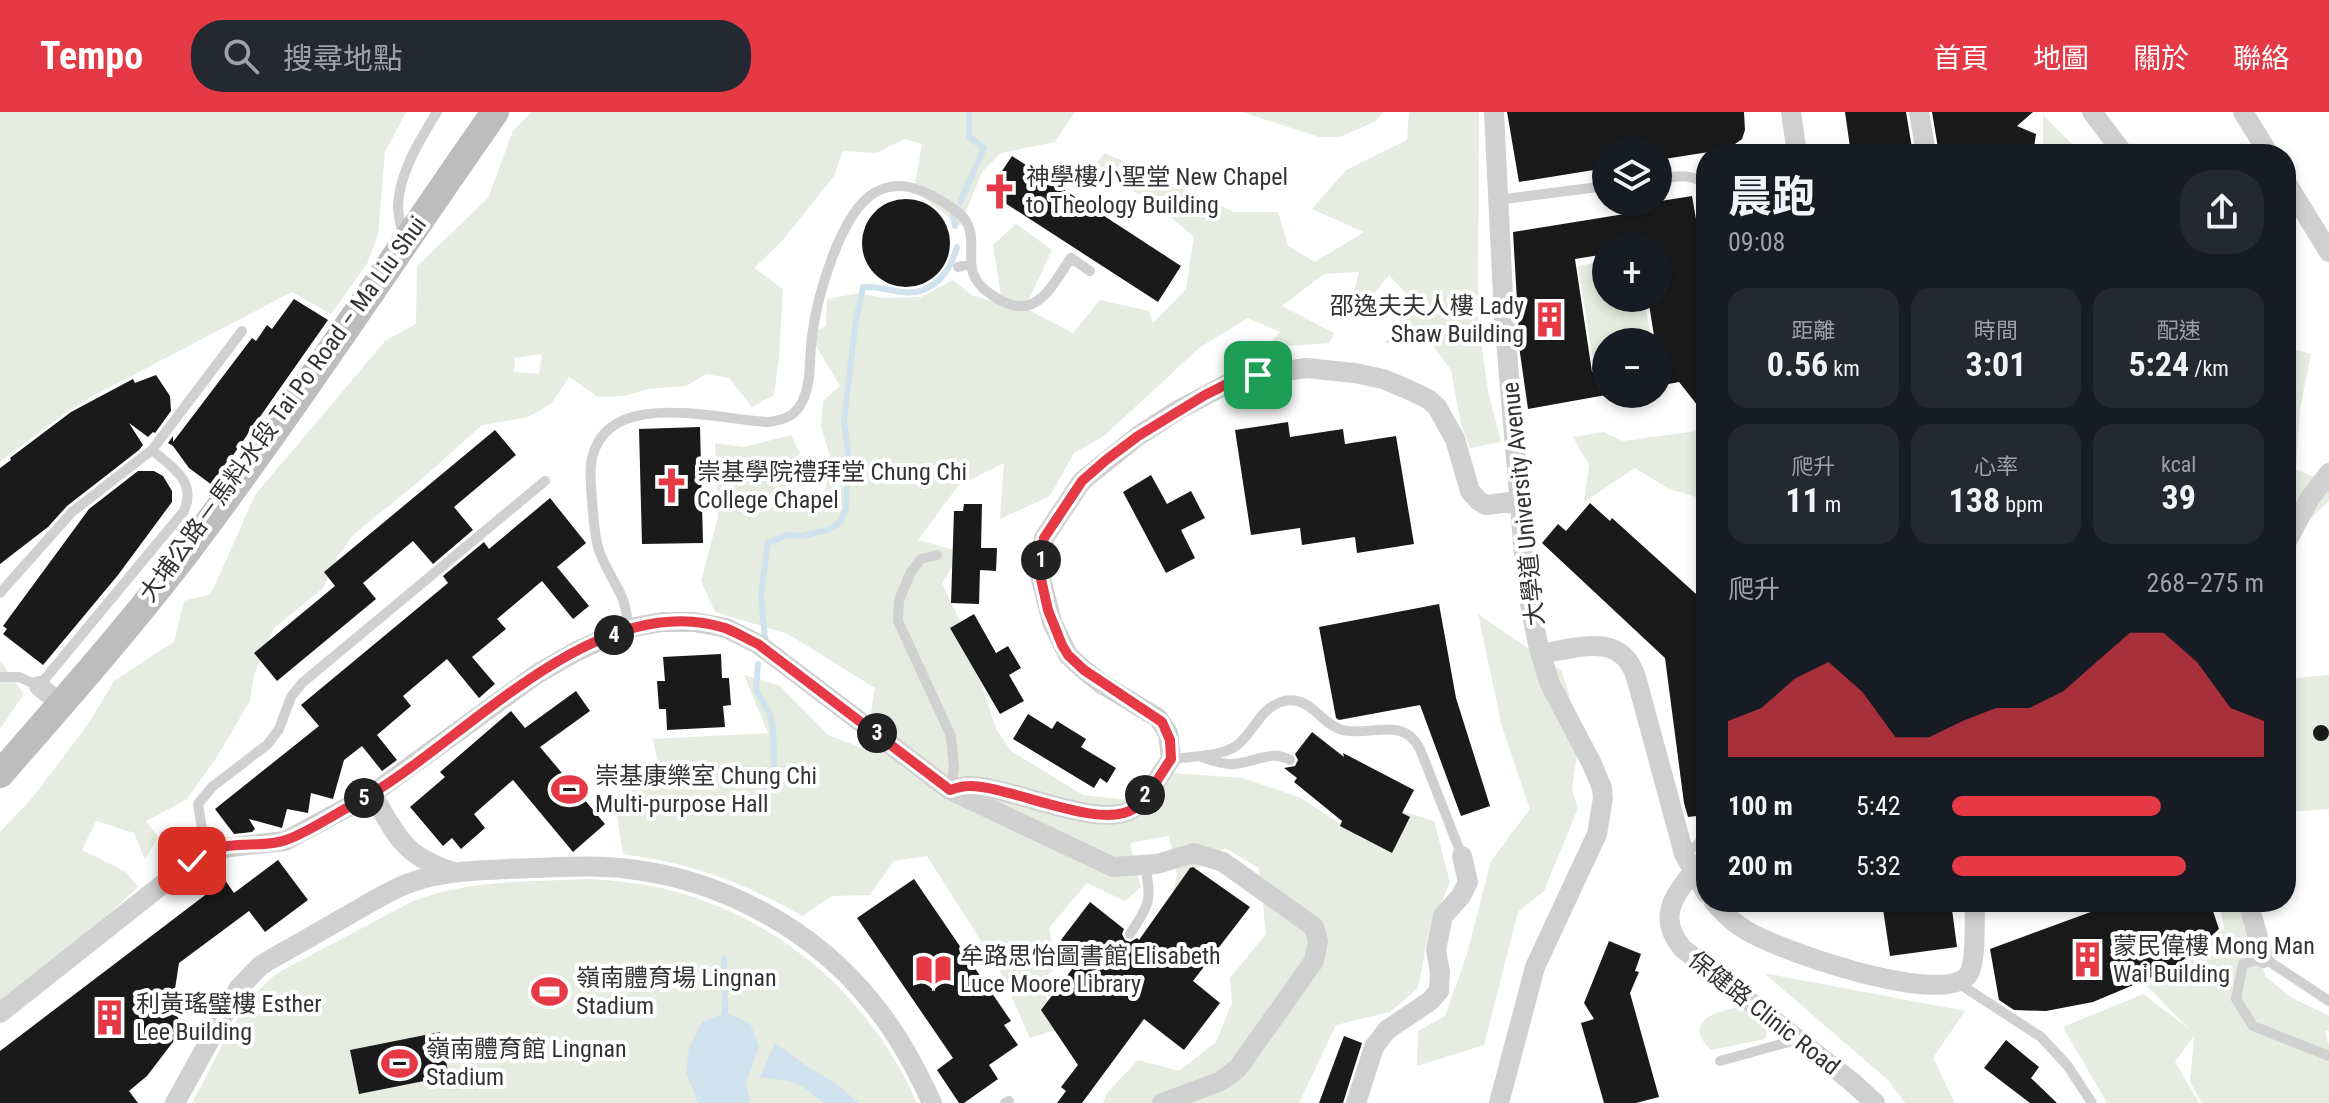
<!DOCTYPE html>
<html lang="zh-TW">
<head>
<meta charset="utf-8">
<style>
	body { margin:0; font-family:"Roboto Condensed","Noto Sans TC",sans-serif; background:#242831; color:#f1f3f6; height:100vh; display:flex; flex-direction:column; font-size:30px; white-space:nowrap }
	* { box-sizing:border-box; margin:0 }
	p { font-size:26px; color:#9ea1a6 }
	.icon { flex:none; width:44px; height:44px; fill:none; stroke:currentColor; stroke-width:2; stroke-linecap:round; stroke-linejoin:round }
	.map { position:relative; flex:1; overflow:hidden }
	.side { position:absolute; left:1696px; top:32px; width:600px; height:768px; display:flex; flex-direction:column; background:#171b24; border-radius:32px; box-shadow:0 4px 12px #0003 }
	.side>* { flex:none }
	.tools { position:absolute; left:1592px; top:24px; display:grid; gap:16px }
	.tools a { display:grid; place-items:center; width:80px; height:80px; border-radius:50%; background:#171b24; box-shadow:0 4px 12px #0003; font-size:40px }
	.pin { position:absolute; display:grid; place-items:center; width:68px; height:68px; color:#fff; margin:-34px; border-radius:16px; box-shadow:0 4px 12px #0006 }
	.km { position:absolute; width:40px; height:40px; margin:-20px; border-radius:50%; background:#222; color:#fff; font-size:22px; line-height:40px; text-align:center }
	.round { display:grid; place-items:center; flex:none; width:84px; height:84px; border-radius:32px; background:#242831 }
	.summary { display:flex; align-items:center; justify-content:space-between; height:136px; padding:0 32px }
	h1 { font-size:44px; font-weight:700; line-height:60px }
	.stats { display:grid; grid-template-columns:repeat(3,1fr); gap:12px; height:136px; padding:8px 32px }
	.stats div { display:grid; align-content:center; border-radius:20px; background:#242831; text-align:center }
	.stats b { font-size:34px; font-weight:700 }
	.stats small { font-size:22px; font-weight:400 }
	.stats p { font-size:22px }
	.chart { height:224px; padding:16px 32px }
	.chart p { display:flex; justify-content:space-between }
	.chart svg { width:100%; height:144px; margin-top:8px; fill:#e63946; opacity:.7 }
	ul { padding:0 32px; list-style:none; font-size:26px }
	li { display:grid; grid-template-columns:128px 96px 1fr; align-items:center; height:60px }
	li i { height:20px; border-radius:10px; background:#e63946 }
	header { display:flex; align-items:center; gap:48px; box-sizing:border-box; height:112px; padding:0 40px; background:#e63946; color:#fff }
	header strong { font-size:38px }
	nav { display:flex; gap:44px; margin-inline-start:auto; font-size:28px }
	.search { width:560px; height:72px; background:#242831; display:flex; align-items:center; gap:20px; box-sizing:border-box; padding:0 28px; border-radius:32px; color:#9ea1a6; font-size:30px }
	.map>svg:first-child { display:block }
</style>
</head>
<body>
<header>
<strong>Tempo</strong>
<div class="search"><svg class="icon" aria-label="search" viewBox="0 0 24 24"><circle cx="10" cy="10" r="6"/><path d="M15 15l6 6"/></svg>搜尋地點</div>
<nav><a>首頁</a><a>地圖</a><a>關於</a><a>聯絡</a></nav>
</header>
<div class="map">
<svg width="2329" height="991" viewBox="0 0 2329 991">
	<rect width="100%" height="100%" fill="#fff"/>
	<path fill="#e6ecdf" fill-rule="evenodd" d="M0,0H406L385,40L378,123L367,152L331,202L292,180L93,284L68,299L0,350Z
		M531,0H1075L1055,30L1001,41L982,60L960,114L914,78L922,32L904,27L876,41L843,39L834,64L782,129L754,156L783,177L779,246L774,283L752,295L729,266L706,262L686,274L649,277L624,284L598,285L569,265L551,292L528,305L482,313L417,371L354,422L337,445L323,476L274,516L254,563L250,589L215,648L186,688L146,709L158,725L145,748L134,721L96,709L82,738L126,760L138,775L18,884L0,896V720L32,686L86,615L115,568L174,530L184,489L211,482L255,383L386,228L416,212L417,154L488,86L513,19ZM542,242L539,262L514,260L515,246Z
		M1242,0H1383L1376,9L1340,25H1319Z
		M1409,0H1479L1478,208L1488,279L1501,330L1470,336L1461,312L1451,258L1431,231H1385L1412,188L1389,163L1366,192L1349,199L1359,160L1324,162L1282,194L1334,221L1329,231L1265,236L1280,220L1248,206L1199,236L1104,324L1074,341L1050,384L1000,407L1004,351L958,374L918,428L961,440L942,471L965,520L996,617L1011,639L1083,683L1129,688L1172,661L1243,666L1301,686L1367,729L1401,699L1434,709L1450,770L1428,824L1418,876L1390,900L1336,913L1299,991H1103L1107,981L1138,948L1179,959L1216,930L1232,891L1230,866L1266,822L1259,756L1225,736L1193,758L1173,782L1177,763L1169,724L1130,731L1141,775L1125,789L1087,771L1049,816L1057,855L1042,868L1055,918L1030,926L1000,859L927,744L894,749L870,783L832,784L802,804C744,770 690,751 623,742L617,704L632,670L660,664L653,627L768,621L744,563L780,574L828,623L865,637L875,576L788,522L715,500L701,469L718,405L715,331L744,335L791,323L800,341L779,369L821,401L831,347L821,315L823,289L840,274L809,222L826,214L827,187L860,181L882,186L921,185L953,168L972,183L997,191L1001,184L993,133L1016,112L1052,138L1025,196L1073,221L1100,188L1149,199L1153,211L1186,177L1194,125L1153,90L1092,56L1105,41L1234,100H1278L1288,134L1315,150L1364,120L1312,97L1346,58L1407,28Z
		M2043,3L2082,42H2043Z
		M1606,149V186H1644L1652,230H1606V253L1594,255L1578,154Z
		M2286,235L2311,242L2300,297L2296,357L2329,372V389L2286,430Z
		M1697,319L1706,320V388L1669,377L1635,356L1584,390L1589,353L1573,325L1604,320L1623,329Z
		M1478,502L1562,559L1580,621L1572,677L1578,696L1544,779L1518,800L1484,933L1417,954L1418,919L1445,904L1467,842L1491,749L1530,697L1502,615Z
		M0,548L24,582L0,617Z
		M2329,563V697L2286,700V567Z
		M589,767C616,769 643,771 669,778C783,808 869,884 917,991H192C215,950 241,884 281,859L411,790C468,767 529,770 589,767Z
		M2219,790H2241L2266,865L2292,886L2329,904V919L2325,918L2329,934V991H2202L2190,970L2194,924L2175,950L2199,991H2107L2063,915L2143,882L2189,917L2144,871L2224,816Z
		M1764,861L1965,899L1933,946L1955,991H1905L1889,969Z
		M1735,896C1748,899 1761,907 1767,919L1765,927L1711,938C1684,912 1709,901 1735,896Z"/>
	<path fill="#cfe2ee" d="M725,901L750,911L759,934L746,971L750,991H698L686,960L689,936L702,910Z
		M775,931L807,954L838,973L858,991H823L804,975L789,969L760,965Z"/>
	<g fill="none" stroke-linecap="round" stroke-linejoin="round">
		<path stroke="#cfe2ee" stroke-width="6" d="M960,91L984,36L969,25V0
			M953,104L955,114
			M765,527L761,482L768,431L786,423L803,424L830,417L841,409L846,397L848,338L844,310L855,214L863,175C877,174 888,178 902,180C932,184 950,161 957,135
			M758,552L756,578L769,600L773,616L774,652L766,683
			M724,846L725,901"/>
	</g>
	<path fill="#1a1a1a" d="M1507,0H1744L1745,18L1742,27L1728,37L1658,48V38H1606V56L1519,70Z
		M1845,0H1906L1913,42H1851Z
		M1932,0H2033L2017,14L2036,22L2033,42H1939Z
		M1012,44L1181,154L1158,190L988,80Z
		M1692,84L1706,165V304L1679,270L1658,274V230H1655L1648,186H1658V134H1606V142L1575,147L1592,260L1606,257V283L1528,297L1520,241L1513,120L1643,99L1648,91Z
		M862 131a44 44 0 1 1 88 0a44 44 0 1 1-88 0Z
		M294,187L328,208L212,373L189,356L173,334L168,331L173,324V330L252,226L256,229L267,213L272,217Z
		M156,263L170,284L171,299L155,321L153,320L148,325L129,311L143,333L139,338L67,394L48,415L0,452V356L11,348L10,346L71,300L133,267L135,271Z
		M1288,310L1290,325L1343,317L1345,332L1396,324L1414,432L1357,441L1355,425L1302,433L1300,416L1251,423L1235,318Z
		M700,315L703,431L642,432L639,317Z
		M495,318L516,343L454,395L473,418L433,452L413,429L363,471L376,487L277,569L254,541L335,474L324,460Z
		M138,359H154L163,364L172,379V390L118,463L43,553L3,522L7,517L3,514L89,397Z
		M1151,363L1167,392L1191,379L1205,406L1181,418L1195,446L1166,461L1123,380Z
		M550,386L586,431L557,455L589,494L573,507L542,469L497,507L506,517L472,545L495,572L479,586L447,547L403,584L411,594L377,623L397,648L382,659L362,634L344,648L333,687L311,681L308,701L287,697L282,716L249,707L255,717L252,720L234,722L215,697L319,614L301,593L448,471L443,464L484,430L489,437Z
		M1590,391L1610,409L1612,406L1706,491V703L1688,705L1684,691L1665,546L1542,431L1558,412L1566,419Z
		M964,392H982L981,436H997L996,459L980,458L979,492L951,491L954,399H963Z
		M1439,492L1456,586L1490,694L1461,704L1420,593L1339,608L1336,606L1319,515Z
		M974,502L996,541L1008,534L1021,556L1009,563L1024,589L1000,602L950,516Z
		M721,542L722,566H729L731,593L723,594L725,615L667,618L666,597H659L657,569H665L663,545Z
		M576,579L590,599L540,635L605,712L573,740L513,668L474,702L485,716L461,737L452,726L443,734L410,695L445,665L440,660L511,599L525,616Z
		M1028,602L1052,617L1057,609L1086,627L1081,635L1116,656L1107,671L1100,666L1094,676L1013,627Z
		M2313 621a8 8 0 1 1 16 0a8 8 0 1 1-16 0Z
		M1312,620L1344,645L1343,641L1414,678L1402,701L1410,705L1392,741L1340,714L1342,709L1294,670L1297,666L1284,656L1295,654L1298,648L1295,642Z
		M278,748L308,788L265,820L249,799L179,851L175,877L168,897L177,901L179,911L176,926L147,964L129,979L138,991H0V939L225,768L234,781Z
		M1193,755L1250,795L1193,869L1220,891L1184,938L1144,907L1082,991H1057L1066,979L1061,975L1078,953L1041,898L1082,844L1061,828L1090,790L1124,817L1122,822L1125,828L1130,830L1137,826L1139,828L1190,756Z
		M914,767L1011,909L1004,913L1018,933L989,953L998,967L964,991H959L937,958L953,946L857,806Z
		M1882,790H1951L1957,835L1890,844Z
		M2118,790H2210L2219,817L2197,838L2169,858L2093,890L2046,899L2014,898L1999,888L1990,837Z
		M1609,829L1641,842L1635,859L1639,860L1630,881L1659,985L1636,991H1604L1581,911L1594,907L1584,891Z
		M440,920L449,964L359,982L350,938Z
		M1344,924L1362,931L1343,991H1319Z
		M2006,928L2039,955L2031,966L2057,991H2030L1984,956Z"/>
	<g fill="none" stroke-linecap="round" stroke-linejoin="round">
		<path stroke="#d0d0d0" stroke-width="10" d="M1658,67C1674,65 1695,59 1706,75
			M1497,88L1606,74
			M403,124C401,114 398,103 398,93C400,59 420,28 437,0
			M958,155L971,152
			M937,443L921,447L911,460L899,488L898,509L951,624L954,656L950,678
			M0,481L72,400L152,338L242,219
			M629,516C627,505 626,492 620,481C612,464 601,450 597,431C594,417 593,403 592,388C591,374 589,360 592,346C608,275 718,308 768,310C783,308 795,305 802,290C812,271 809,244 812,224C817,185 840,102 874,81C898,67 919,76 942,89C952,96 963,102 968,113C975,128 968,146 973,161C978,174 987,180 998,187C1037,210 1052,173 1071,146L1090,159
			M0,565H19L39,574L184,399C197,369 172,355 152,338
			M1201,645C1211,648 1223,653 1233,652C1255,651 1270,637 1290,648
			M1171,647C1188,645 1223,644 1236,634C1254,621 1260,595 1284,589C1311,583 1320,612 1342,618C1371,625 1402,603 1420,637L1462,744
			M214,737L202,717L198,692L212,675L268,632L279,617L291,585L302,571L545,369
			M1684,742L1697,733L1706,722
			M1130,822C1150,791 1152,789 1145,753
			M1958,871L2041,925L2067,953L2092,991
			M2329,889L2264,846L2243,852L2236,887L2253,914L2329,944
			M1720,949L1796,928
			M1005,991L1009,989"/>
		<path stroke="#d0d0d0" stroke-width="20" d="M1494,0L1504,204L1527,477L1539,537L1550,572L1592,652L1602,676L1603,686L1597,722L1535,855L1499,991
			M1791,0L1797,42
			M1919,0L1926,42
			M2092,0L2124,42
			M2243,0L2269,42
			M2286,70L2329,140
			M2286,238V256
			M2286,431L2310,386L2329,361
			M1541,542C1577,536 1621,519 1636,565L1684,742L1706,781
			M39,574L61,592
			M950,678L1113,755L1157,752L1194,741L1223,750L1314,815L1318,829L1314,849L1238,956L1221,969L1162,991
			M372,682C398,725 403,744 454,760
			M1692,761C1672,787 1658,806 1682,836L1852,970L1875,991
			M1714,790C1722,799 1731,809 1741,815C1771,837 1943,896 1968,863C1977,851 1974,806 1975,790
			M2248,790L2264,846
			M0,901L192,749L214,737L285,729L372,682L537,562L577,539L629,516L662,510H694L711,513L726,516L758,532L950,678C956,676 963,674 968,674C1009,673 1100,719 1133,697C1146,688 1161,661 1171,647L1168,621L1158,606L1102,572L1084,558L1068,543L1052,510L1041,467L1042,438L1044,426L1082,369L1138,324L1178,298L1229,271L1258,263L1306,256L1355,261L1383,267L1407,277L1428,287L1437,295L1455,327L1470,379L1479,389L1486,393L1518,389
			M175,991L238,877L260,854L273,846C300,831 326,816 352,801C372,790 391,777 412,770C451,757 491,758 532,756C565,755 597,753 629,757C723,768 815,818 873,892C898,922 916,956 932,991
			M1356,991L1374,935L1387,918L1430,889L1439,879L1440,860L1436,838L1443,804L1461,784L1468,770L1462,744"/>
		<path stroke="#bdbdbd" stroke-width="28" d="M0,662C64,589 129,515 188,438C295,296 393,146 495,0"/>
	</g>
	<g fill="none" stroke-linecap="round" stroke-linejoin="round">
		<defs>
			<path id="route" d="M192,749C199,745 206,740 214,737C236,729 264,736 286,728C307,721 336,701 356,691C461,634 594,474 725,516C736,520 747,527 758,532L950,678C956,676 963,674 969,674C1008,673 1100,719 1133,697C1147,688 1161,661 1171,647L1170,628L1162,610L1084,558L1068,543L1062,533L1048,498L1041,467L1042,438L1044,426L1082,369L1106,348L1138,324L1205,283L1229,271L1258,263"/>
		</defs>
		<use href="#route" stroke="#fff" stroke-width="16"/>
		<use href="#route" stroke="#e63946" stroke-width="10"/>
	</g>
	<defs>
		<symbol id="church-bare" viewBox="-9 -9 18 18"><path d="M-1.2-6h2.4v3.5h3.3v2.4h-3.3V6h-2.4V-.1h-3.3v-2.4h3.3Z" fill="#e63946" stroke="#fff" stroke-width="2.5" paint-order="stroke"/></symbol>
		<symbol id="building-bare" viewBox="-9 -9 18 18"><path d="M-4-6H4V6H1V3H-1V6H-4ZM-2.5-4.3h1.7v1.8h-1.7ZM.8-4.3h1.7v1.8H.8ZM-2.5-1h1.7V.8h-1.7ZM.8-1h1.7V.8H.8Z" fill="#e63946" stroke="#fff" stroke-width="2.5" paint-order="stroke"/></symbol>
		<symbol id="stadium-bare" viewBox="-9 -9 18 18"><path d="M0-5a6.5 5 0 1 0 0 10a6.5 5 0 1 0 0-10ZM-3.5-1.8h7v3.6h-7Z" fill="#e63946" stroke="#fff" stroke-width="2.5" paint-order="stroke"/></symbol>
		<symbol id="library-bare" viewBox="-9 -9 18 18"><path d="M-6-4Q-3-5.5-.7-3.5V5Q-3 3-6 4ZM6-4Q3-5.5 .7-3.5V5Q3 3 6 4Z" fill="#e63946" stroke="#fff" stroke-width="2.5" paint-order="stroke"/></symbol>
	</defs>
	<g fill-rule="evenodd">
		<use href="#church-bare" x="974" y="54" width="51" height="51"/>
		<use href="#building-bare" x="1524" y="182" width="51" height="51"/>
		<use href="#church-bare" x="646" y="348" width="51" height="51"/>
		<use href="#stadium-bare" x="544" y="652" width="51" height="51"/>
		<use href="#building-bare" x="2062" y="822" width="51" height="51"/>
		<use href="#library-bare" x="908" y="832" width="51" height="51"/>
		<use href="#stadium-bare" x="524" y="854" width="51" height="51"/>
		<use href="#building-bare" x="84" y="880" width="51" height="51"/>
		<use href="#stadium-bare" x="374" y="926" width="51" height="51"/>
	</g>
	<g text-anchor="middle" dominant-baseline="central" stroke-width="8" stroke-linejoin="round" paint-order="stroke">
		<g font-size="24" fill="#333" stroke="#fff" text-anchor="start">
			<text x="1026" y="65">神學樓小聖堂 New Chapel<tspan x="1026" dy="28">to Theology Building</tspan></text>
			<text x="1524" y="194" text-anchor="end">邵逸夫夫人樓 Lady<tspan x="1524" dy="28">Shaw Building</tspan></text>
			<text x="697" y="360">崇基學院禮拜堂 Chung Chi<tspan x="697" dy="28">College Chapel</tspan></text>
			<text x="595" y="664">崇基康樂室 Chung Chi<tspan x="595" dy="28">Multi-purpose Hall</tspan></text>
			<text x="2113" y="834">蒙民偉樓 Mong Man<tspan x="2113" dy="28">Wai Building</tspan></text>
			<text x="960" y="844">牟路思怡圖書館 Elisabeth<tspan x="960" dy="28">Luce Moore Library</tspan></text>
			<text x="576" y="866">嶺南體育場 Lingnan<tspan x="576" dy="28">Stadium</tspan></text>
			<text x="136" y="892">利黃瑤璧樓 Esther<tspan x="136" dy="28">Lee Building</tspan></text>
			<text x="426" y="937">嶺南體育館 Lingnan<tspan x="426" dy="28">Stadium</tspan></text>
		</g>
		<g font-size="24" fill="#333" stroke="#fff">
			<text transform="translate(283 297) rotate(-54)">大埔公路－馬料水段 Tai Po Road – Ma Liu Shui</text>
			<text transform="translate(1523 392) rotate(-96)">大學道 University Avenue</text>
			<text transform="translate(1764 901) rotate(38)">保健路 Clinic Road</text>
		</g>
	</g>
</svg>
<div class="tools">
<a><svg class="icon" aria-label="layers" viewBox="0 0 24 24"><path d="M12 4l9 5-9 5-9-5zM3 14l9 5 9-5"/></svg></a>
<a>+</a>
<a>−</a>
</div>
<div class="pin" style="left:1258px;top:263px;background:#1e9e55"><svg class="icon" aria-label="arrive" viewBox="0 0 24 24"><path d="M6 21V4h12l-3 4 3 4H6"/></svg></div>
<div class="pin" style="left:192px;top:749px;background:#d93025"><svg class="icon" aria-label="check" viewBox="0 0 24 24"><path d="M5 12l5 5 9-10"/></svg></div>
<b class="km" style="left:1041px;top:448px">1</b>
<b class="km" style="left:1145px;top:683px">2</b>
<b class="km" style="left:877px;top:621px">3</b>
<b class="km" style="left:614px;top:523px">4</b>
<b class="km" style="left:364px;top:686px">5</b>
<section class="side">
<div class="summary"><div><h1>晨跑</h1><p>09:08</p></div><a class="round"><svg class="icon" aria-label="share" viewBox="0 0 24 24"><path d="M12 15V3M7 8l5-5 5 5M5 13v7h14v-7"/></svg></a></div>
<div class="stats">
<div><p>距離</p><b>0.56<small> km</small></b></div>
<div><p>時間</p><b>3:01</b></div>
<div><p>配速</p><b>5:24<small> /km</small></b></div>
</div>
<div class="stats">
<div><p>爬升</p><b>11<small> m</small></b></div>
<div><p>心率</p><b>138<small> bpm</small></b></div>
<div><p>kcal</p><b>39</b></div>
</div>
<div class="chart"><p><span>爬升</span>268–275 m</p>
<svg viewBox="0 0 160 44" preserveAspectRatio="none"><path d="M0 44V33L10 29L20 20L30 15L40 24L50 38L60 38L70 33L80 29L90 29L100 24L110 15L120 6L130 6L140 15L150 29L160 33V44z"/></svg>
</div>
<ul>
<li><b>100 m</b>5:42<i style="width:67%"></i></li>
<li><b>200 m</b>5:32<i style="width:75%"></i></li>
</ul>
</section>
</div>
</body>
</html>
